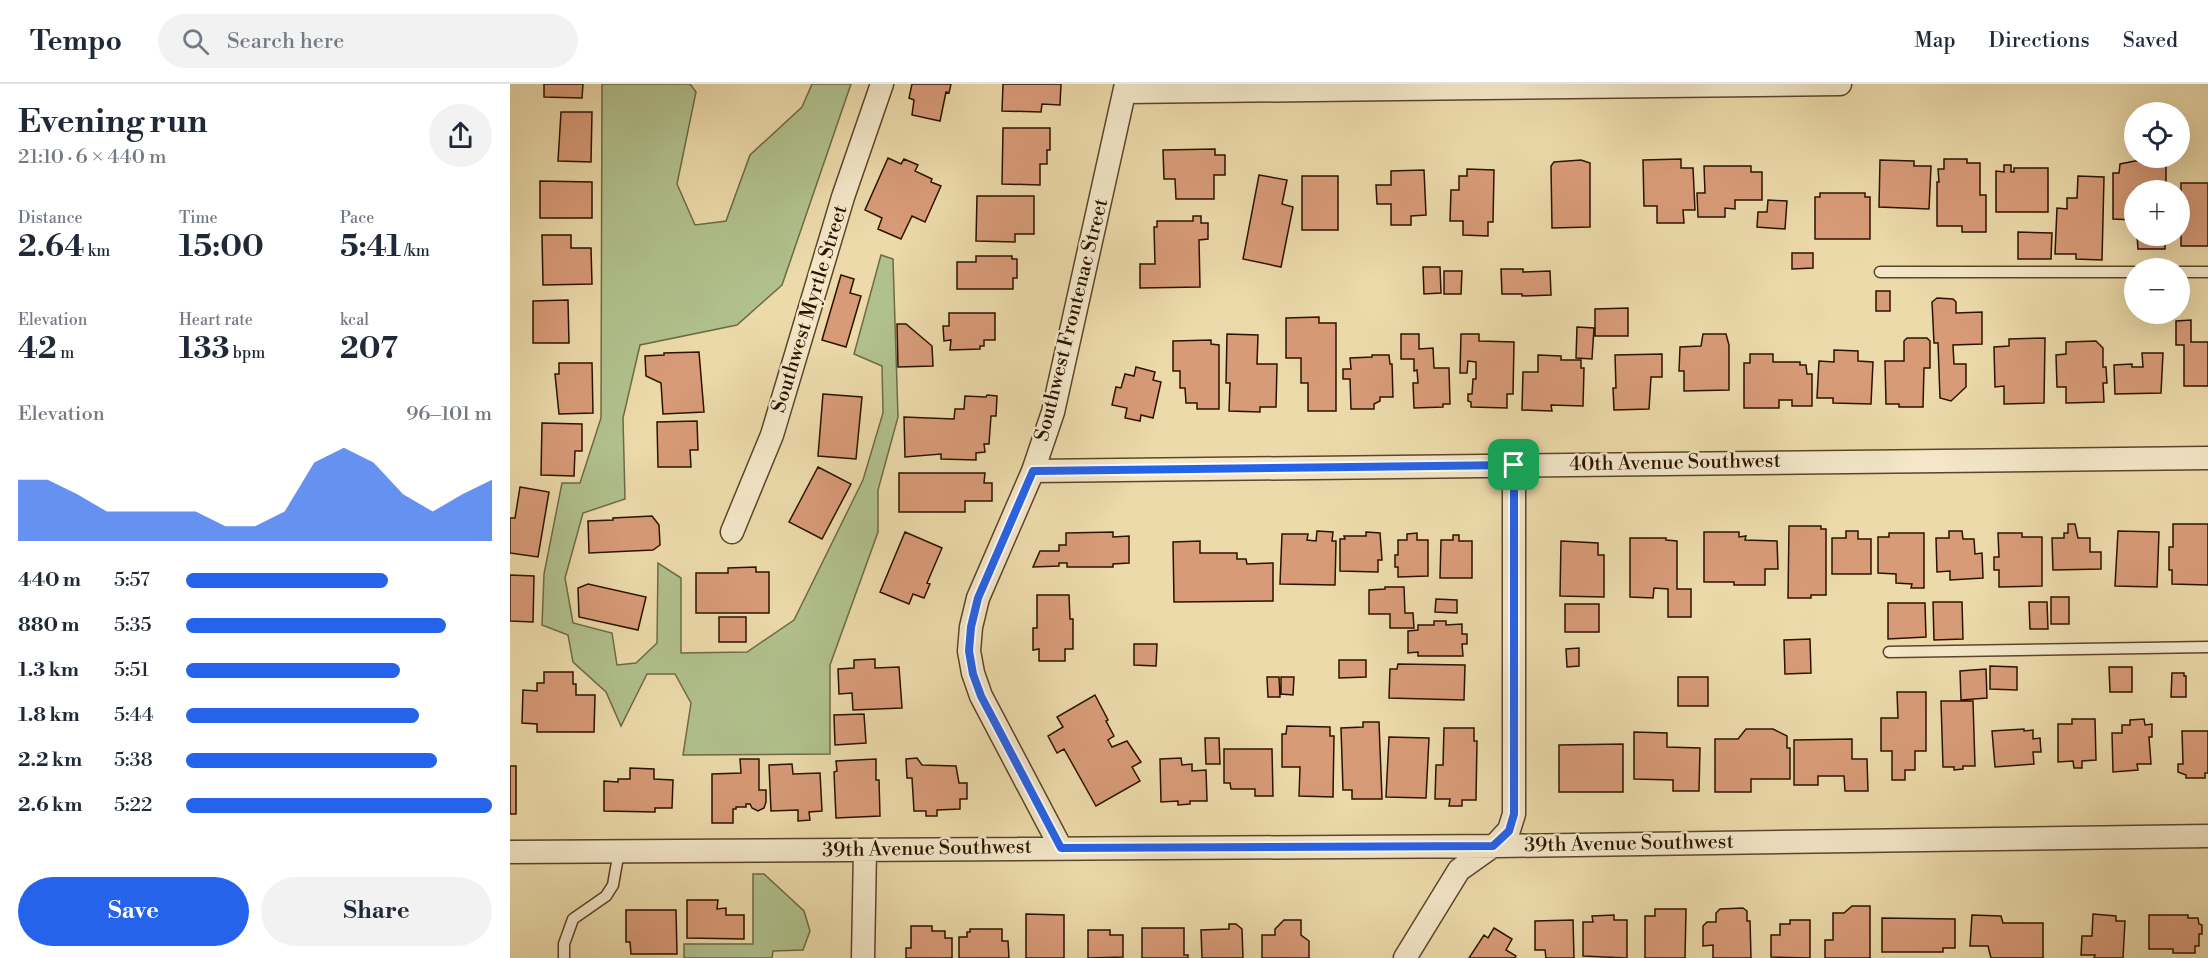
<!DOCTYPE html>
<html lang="en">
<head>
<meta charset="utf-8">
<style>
	body { margin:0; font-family:"Libre Bodoni",serif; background:#f2f2f3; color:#1f2937; height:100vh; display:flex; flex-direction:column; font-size:22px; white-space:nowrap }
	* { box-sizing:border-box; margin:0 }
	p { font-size:20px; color:#747a83 }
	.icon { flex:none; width:33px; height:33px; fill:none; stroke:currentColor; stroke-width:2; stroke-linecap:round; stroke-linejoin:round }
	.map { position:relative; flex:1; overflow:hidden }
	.panel { display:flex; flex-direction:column; background:#fff; width:510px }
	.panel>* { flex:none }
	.fabs { position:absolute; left:1614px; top:18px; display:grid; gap:12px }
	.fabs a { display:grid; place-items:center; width:66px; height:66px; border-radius:50%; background:#fff; box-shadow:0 6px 24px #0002; font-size:30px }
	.pin { position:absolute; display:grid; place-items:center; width:51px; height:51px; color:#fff; margin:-26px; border-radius:12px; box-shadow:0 3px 9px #0006 }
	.round { display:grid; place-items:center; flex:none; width:63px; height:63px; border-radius:32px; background:#f2f2f3 }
	.overview { display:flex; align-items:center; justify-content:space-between; height:102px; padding:0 18px }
	h1 { font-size:33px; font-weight:700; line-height:45px }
	.figures { display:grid; grid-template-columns:repeat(3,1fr); gap:9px; height:102px; padding:6px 18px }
	.figures div { display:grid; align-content:center }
	.figures b { font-size:30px; font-weight:700 }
	.figures small { font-size:16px; font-weight:400 }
	.figures p { font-size:16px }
	.chart { height:168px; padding:12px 18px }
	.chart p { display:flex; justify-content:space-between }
	.chart svg { width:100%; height:108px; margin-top:6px; fill:#2563eb; opacity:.7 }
	.cta { display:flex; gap:12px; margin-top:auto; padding:12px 18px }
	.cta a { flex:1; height:69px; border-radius:36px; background:#2563eb; color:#fff; font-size:24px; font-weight:700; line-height:69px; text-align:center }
	.cta a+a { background:#f2f2f3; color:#1f2937 }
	ul { padding:0 18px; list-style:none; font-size:20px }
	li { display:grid; grid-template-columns:96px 72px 1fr; align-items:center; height:45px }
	li i { height:15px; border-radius:8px; background:#2563eb }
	header { display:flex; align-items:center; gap:36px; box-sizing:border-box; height:84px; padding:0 30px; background:#fff; border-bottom:2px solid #e0e1e3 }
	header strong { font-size:28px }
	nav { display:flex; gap:33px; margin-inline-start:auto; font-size:21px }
	.search { width:420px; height:54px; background:#f2f2f3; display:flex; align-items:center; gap:15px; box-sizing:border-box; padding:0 21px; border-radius:33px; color:#747a83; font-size:22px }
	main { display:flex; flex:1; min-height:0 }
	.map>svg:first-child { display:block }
</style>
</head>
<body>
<header>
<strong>Tempo</strong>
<div class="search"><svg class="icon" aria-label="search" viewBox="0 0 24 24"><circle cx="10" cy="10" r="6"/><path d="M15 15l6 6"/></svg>Search here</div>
<nav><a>Map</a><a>Directions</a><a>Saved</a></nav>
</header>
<main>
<section class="panel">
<div class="overview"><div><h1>Evening run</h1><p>21:10 · 6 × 440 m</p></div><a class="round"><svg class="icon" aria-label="share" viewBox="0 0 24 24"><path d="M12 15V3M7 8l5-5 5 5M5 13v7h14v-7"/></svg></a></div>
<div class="figures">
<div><p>Distance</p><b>2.64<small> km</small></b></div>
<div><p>Time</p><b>15:00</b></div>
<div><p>Pace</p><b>5:41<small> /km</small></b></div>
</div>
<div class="figures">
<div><p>Elevation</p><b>42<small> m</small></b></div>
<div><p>Heart rate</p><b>133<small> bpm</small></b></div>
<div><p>kcal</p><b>207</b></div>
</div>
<div class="chart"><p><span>Elevation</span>96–101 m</p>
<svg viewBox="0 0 160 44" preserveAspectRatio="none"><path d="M0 44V19L10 19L20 25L30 32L40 32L50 32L60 32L70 38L80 38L90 32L100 12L110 6L120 12L130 25L140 32L150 25L160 19V44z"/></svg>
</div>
<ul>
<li><b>440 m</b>5:57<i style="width:66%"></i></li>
<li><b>880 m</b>5:35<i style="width:85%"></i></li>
<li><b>1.3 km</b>5:51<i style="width:70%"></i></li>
<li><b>1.8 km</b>5:44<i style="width:76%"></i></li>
<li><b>2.2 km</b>5:38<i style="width:82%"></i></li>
<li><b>2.6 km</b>5:22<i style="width:100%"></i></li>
</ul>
<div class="cta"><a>Save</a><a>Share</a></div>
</section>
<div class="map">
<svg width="1698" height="874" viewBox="0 0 1698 874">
	<rect width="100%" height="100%" fill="#ecdaaa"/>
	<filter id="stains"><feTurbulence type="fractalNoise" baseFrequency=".00333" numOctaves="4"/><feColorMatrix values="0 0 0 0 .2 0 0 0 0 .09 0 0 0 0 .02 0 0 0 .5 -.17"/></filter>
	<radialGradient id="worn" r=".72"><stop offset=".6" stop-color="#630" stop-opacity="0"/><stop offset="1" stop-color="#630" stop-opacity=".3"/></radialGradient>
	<path fill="#b1c18d" stroke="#6e6a46" stroke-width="1.5" d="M92,0H180L186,8L167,100L185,141L216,137L240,71L292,23L302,0H341L272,201L227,241L130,261L113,334L115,415L73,429L55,494L63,539L102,549L107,581L126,579L147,559L148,479L171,494V569L237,568L284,536L353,396L373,329L372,282L344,270L371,171L383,175L388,333L368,406V448L320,581V670L173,671L181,619L165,590H137L111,642L96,608L63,578L58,551L32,541L34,490L52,399H70L91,334Z
		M243,790H254L294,827L300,847L293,866L263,867L262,874H174V860H243Z"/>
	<path fill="#d89b78" stroke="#2c1300" stroke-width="1.5" d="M33,0H73L72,14L34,13V0Z
		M402,0H441L439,9L436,8L430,37L402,31L404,16L399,14Z
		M493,0H551L550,21L532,20L531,28L492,27Z
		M51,28H82L81,78L48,77Z
		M493,44H540V66H537V80H530V101L492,100Z
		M705,65V71H715V91H704V115H666L665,95H654L653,66Z
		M378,74L391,80L394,75L408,81L405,87L422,95L421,98L431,102L415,138L402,132L391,155L368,145L372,134L355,126Z
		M1171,75V84H1183L1185,126H1173L1174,139H1147V122H1134L1133,76Z
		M1434,75H1457V79H1470V111H1476V148H1452V142H1427V98H1429L1428,85H1434Z
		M1071,76L1080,79V143L1042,144L1041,82L1044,78Z
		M1370,76L1404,77V82H1421L1419,125L1369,123Z
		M1625,77H1643L1656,80V106H1624V136L1603,135V89H1609L1610,80Z
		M1494,81H1501V88H1504V84H1538V128H1486V87L1494,88Z
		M1194,82H1241V88H1252V116H1225V125L1215,124V133H1188L1187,109H1195Z
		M957,85L984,86L983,138H978V152L953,151V137H940L941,106H949V92H957Z
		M914,86L916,131L901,132V141H881V120H867L866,101H881V87Z
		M749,91L777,96L772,120L783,123L771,183L733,175Z
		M792,92H828V146H792Z
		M1568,92L1594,93L1592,176L1566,175V170H1545L1547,124L1557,125V114H1567Z
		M30,97L82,98V134H30Z
		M1671,99H1698V162H1671Z
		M1310,109H1355V113H1360V155H1305V113H1310Z
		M467,112H524V150H505V158L466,157Z
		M1258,116L1277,117L1275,145L1247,143L1248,128H1257Z
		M683,132H691V139H698V155L689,156L690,203L630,204V180H645L644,143H647V137H683Z
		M1508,148L1542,149L1541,175H1508Z
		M32,151H61V164H81L82,200L33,201Z
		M1627,152H1655V165H1628Z
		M1282,169H1303V184L1282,185Z
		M466,172H502V175H507V194H503V205H447V178H466Z
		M913,183H930L931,209L914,210Z
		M991,185H1013V188L1040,187L1041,211L1012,212V210H992Z
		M934,187H952L951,210H934Z
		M331,191L344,195L340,209L351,212L336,263L312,256Z
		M1366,207H1380V227H1366Z
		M1427,214L1443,215L1446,218V229L1472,228V260L1443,261L1444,280H1456V303L1441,317L1430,314L1428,259H1424L1422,218Z
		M58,216L59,259H23V217Z
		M1118,224V252H1085V225Z
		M439,229H485V256H474V262H470V265L440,266L441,256L434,257L433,242H439Z
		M809,233V239H826V327H798V299H791V274H776V234Z
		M1681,236V258H1698V302H1674V261H1666V237Z
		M387,240H396L422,262L423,282L388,283Z
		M1067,243L1084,244L1082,275L1066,274Z
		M717,250L748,251L747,280H767L766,323H750V328L719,327L720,299H716Z
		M891,250H909V265L923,264L924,284H939L940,320H933V323L904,324L903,299H908L907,286L904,287V275H891Z
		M951,250H969V257L1004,258L1003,310H997V324L961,323V318L958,317V310H962L963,295H966V278L958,277L957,289H950Z
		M1193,250H1216L1219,261V306L1174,307V287H1169L1170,263L1191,262Z
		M1397,254H1417L1420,257V284H1414L1413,323H1389V320H1376L1375,277H1394V257Z
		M1535,254L1534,319L1494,320V302L1485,303L1484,263L1499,262V255Z
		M701,256V260L709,261V325H687V319H676L675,304H670V287H663V257Z
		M1586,257L1593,264V283H1596L1597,299H1593L1594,318L1556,319V303H1547L1546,271L1556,270V258Z
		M1324,266L1348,267V277L1363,278L1361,320L1323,319V314H1307L1309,277L1324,278Z
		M189,268L194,328L153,330L151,299L136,292L135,272L154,271V269Z
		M1632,269H1653L1651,309L1605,310L1604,281L1622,280V283H1633Z
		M1152,270V293H1141L1139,325L1104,326L1103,304H1106L1105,271Z
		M1240,270H1263V278H1290V281H1296L1297,290H1302V322H1282V316H1269V324H1234V279H1240Z
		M862,271H879L880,280H882L883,313H870V317L864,320V325H841L840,295H833V285H841L840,274L862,273Z
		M1028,271L1051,272V276H1071V284H1074L1073,322L1041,321L1042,327L1012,326L1013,288H1028Z
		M49,279H82L83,329L49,330L45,290H49Z
		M626,283L645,288L643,296L651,298L643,334L631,331L630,337L615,334L617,324L602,321L606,303L611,304L615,290L624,292Z
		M313,310L352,313L346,375L308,372Z
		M477,311L487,312L486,332H481L479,360H474L475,368L466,369V376L431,375V370L395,373L394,333L444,335L445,325H454L455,312L476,313Z
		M187,337L188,366H180L181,383H148L147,338Z
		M32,339L72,340V367H65L64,392L31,391Z
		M308,383L341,400L312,455L279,438Z
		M389,389H475L474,399H482V417H455V428H389Z
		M10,403L39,408L28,473L0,469V434H5Z
		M142,432L149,441L150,461L143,466L79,469L78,437L103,436V434Z
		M1558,440H1565L1568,454H1580V468H1591V485L1543,486L1542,454H1554V449H1558Z
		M1663,440H1698V501L1662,500V486H1659V463H1663Z
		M1279,442H1311V445H1316V511H1301V514H1278Z
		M807,447L823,448L822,457H826L825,501L770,500L772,450H798L797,456L806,457Z
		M1336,447H1348V455H1361V490H1322V454H1336Z
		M1439,447H1452L1453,455H1464L1465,470L1472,469L1473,494L1440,496V487L1427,488L1426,454H1439Z
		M1608,447L1649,448L1647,503L1605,502Z
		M395,448L432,464L417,499L420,500L414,514L403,510L399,520L370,508Z
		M603,448V453L619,452V479L603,480V483H557V479H549V482L523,483L530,467H549V461H556V449Z
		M856,448L870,449L872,476H868V488L830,487V455H835L834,452H856Z
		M1194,448H1229V453L1236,452L1235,456L1267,457L1268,485H1255V501H1224V498H1194Z
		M907,449V456H918V492L888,493V483H885V471H888V456H897V450Z
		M1379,449H1414V504H1401L1402,500L1386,499V490L1368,489V453H1379Z
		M1488,449H1512V453H1532V502L1489,503V486H1484V473H1489Z
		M943,451H949V457H962V494H930L931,456H943Z
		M1120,454H1156V456L1167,457V505H1181V533H1158V505L1144,504L1143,514L1120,513Z
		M690,457V469H727V475H736L737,480L763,479V517L664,518L663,458Z
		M1051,457L1088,459V471H1094V513L1050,512Z
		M246,483V488H259V529H186V489H218V484Z
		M0,491L24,492L23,538L0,537Z
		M78,500L136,513L128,546L69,533L68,504Z
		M875,503H894L895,529H903L904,544H880V530H859V506L875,505Z
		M527,511H559L560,535H563V565H555V577H529V565L523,566V544H527Z
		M1541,513H1559V540H1541Z
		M926,515L947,516V529L925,528Z
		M1423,518H1452L1453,555L1424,556Z
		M1519,518H1537L1538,545H1520Z
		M1378,519H1415L1416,553L1378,555Z
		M1055,520H1089V548H1055Z
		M209,533H236V558H209Z
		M924,537H936V541L952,540V550H957V560H952L953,572H908V568L898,569V547L908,546V541H924Z
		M1300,555L1301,589L1275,590L1274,556Z
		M624,560H647L646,582L624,581Z
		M1069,564V582L1057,583L1056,565Z
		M365,575V584L389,583L392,624L343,626L342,609L329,610L328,585L344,584V576Z
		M829,576H856V593L829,594Z
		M888,580L955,581L954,616L879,614L880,585H887Z
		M1480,582L1507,583V606L1480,605Z
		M1599,583H1622V608H1600Z
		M1476,585L1477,614L1451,616L1450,587Z
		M34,588H63V600H66V611H85L84,648H27V640L12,639L13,606L27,607V599H34Z
		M1662,589H1674V592H1676V613H1661Z
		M757,593H769L770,613H758Z
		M771,593H784L783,611L771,610Z
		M1168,593H1198V622H1168Z
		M1387,608H1416V667H1405V686H1395V696H1382V667H1371V634H1388Z
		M585,611L598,636L596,637L604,652L598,656L602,663L617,657L631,678L622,683L630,697L586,722L554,665L547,669L538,652L553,643L547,633Z
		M1431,617H1463L1465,682H1453V685L1444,686V683H1433Z
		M354,630L356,659L325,661L324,631Z
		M1562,635H1585L1586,676L1572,677V684H1564L1563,677L1548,678V640H1562Z
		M1634,635L1635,641L1642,640V653H1639L1641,680H1627L1628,686L1603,688L1602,649H1612V641H1620V636Z
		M853,638H869L872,715H842V706H833L831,644L853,643Z
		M777,642L820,643V652H824L823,713L789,712L790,683H772V650H776Z
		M934,644H964V657H967L966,716H952V722H939L940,715H925L926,681H933Z
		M1236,645H1263L1277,652V664H1280V695H1241V708H1205V655H1228Z
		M1514,645V647L1523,646V655L1530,654L1531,668H1523L1524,680L1485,683L1482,647Z
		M1672,647H1698V689H1695V694H1676V691L1668,688V680H1673Z
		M1124,648L1157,649V663L1190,664L1189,707H1163V696L1124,695Z
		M879,653L919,654L916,714L876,713Z
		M695,654H709L710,680H696Z
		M1342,655V675H1357L1358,707H1335L1334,692H1308V701H1284V656Z
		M1113,660V708H1049V661Z
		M714,665H762L763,712H745V705H721L720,699H714Z
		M407,674L412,681L446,682L449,699H457V715H450V725L427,726V732H416V727H404L402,694H397L396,675Z
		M671,674L672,681L682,680V687L696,686L697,717H680V720L668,721V717L651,718L650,675Z
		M230,675H249V706H256V718L254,724L248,727L242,724L240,720H236V723H226V725H223V739H202V690L231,689Z
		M366,675V696H369L370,732L326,734L324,688L327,687L326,677Z
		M282,680L283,690L310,689L312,727L299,728L300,736L288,737V726L261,727L259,681Z
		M0,682H6V730H0Z
		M120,684L144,685V695L163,696L162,724H145V728L94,727V697L108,698V695H120Z
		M177,816H208L207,825L216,824V831H234V855L177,854Z
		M1342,822H1360V874H1315V856H1323V829H1334Z
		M1233,824L1237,827V837H1240L1241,874H1203V861L1193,862V842L1197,838H1206V829L1210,825Z
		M1145,825H1176L1175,874H1135V832H1145Z
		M116,826H166L167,870H121L120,858H116Z
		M516,830L554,831V874H516Z
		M1583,830L1606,832V837H1615L1613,874H1584L1585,871H1571L1572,852H1582Z
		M1104,831V836H1117V874L1073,872V838H1083L1082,832Z
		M1462,831L1491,832L1493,839H1533V874H1481L1478,862H1460Z
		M1639,831H1678V834H1688L1689,840L1692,841V850H1689V862H1685V869H1663V865H1639Z
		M1372,834L1445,835V864H1433V868H1372Z
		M774,836H791V851L799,857V874H752V851H765V845Z
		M1063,836L1064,874H1036L1035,866H1025V837Z
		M1280,836H1300V874L1261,873V851H1270V840H1280Z
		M719,840H726L732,845L733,874H692L691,846L719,845Z
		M401,842H422V847H435V854H442V874H396V864H401Z
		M632,844H674V871H678V874H632Z
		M984,844L1002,855L996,866L1006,872L1005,874H959L974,851L978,854Z
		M460,845H492V857H498L499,874H449V853H457V848H460Z
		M578,846H600V851H613V873L578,874Z"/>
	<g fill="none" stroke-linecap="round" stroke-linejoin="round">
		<defs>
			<path id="lane" d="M1370,188H1624
				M1670,188H1698
				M1379,568L1698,563
				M54,874V860L63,835L96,812L103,801L109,767"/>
			<path id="street" d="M615,8L1330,0
				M523,387L1698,374
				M222,448L262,351L333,113L372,0
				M551,764L471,612L463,589L459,567L461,543L468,514L523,387L543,328L616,0
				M0,768L988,762L1698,752
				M353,874L355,766
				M895,874L949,786L987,759L999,746L1004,730V381"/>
		</defs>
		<use href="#lane" stroke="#5c452a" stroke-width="13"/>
		<use href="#street" stroke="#5c452a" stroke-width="25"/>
		<use href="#lane" stroke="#f3e7c8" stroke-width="10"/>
		<use href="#street" stroke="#f3e7c8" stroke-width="22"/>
	</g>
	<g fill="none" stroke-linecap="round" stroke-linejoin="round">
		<defs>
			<path id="route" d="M1004,381V730L999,747L983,762L551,764L471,612L463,590L459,567L461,543L468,514L523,387Z"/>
		</defs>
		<use href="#route" stroke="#fff" stroke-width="12"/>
		<use href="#route" stroke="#2563eb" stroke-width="8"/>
	</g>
	<g text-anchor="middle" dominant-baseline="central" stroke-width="4.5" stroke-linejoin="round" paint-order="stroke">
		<g font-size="20" fill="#2c1300" stroke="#f3e7c8">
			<text transform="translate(300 225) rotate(-73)">Southwest Myrtle Street</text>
			<text transform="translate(562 236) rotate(-76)">Southwest Frontenac Street</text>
			<text transform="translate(1165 379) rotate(-1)">40th Avenue Southwest</text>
			<text transform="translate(1119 760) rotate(-1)">39th Avenue Southwest</text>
			<text transform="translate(417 765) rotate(-1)">39th Avenue Southwest</text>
		</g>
	</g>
	<rect width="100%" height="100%" filter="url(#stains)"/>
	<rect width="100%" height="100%" fill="url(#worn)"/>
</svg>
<div class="fabs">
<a><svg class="icon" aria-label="locate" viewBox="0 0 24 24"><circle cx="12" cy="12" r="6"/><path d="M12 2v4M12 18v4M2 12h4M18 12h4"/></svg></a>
<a>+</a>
<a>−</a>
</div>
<div class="pin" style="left:1004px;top:381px;background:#1e9e55"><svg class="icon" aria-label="arrive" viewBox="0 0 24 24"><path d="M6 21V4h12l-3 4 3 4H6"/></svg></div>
</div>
</main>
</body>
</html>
